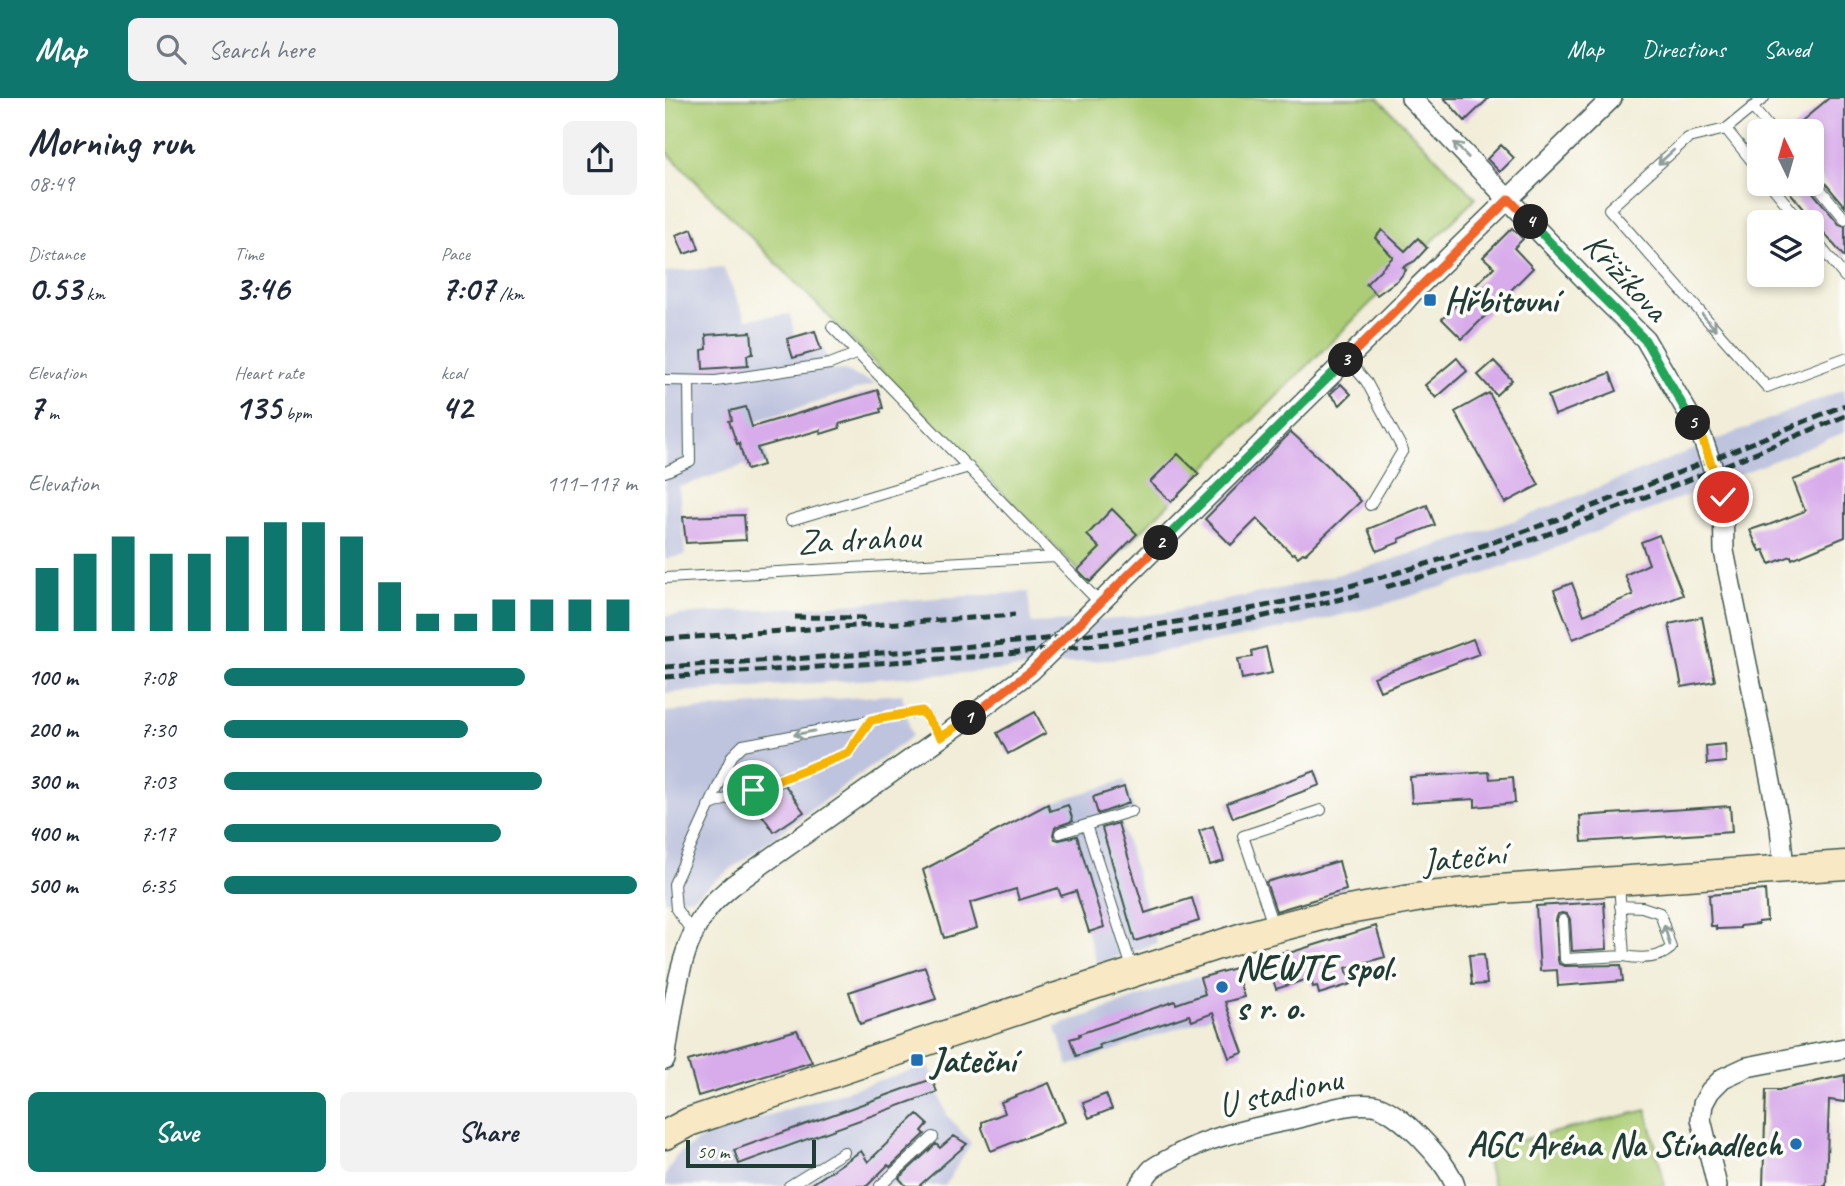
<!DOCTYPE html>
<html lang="en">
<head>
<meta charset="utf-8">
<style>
	body { margin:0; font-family:Caveat,sans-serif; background:#f2f2f3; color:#1f2937; height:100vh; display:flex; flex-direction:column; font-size:26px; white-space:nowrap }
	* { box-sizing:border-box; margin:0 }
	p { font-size:23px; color:#747a83 }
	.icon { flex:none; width:38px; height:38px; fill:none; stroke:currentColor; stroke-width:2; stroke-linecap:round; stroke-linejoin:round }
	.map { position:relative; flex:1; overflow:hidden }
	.drawer { display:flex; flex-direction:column; background:#fff; width:665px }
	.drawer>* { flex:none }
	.needle { width:46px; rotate:355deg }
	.tools { position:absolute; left:1082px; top:21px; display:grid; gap:14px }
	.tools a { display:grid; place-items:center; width:77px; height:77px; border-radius:10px; background:#fff; box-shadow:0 4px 10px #0003; font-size:35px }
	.scale { position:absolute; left:21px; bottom:18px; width:130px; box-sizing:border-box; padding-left:7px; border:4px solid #1f3d34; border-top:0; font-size:19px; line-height:24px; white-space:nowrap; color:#1f3d34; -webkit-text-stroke:5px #fdfcf7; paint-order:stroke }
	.pin { position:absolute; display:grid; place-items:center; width:60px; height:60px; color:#fff; margin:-30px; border:4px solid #fff; border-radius:50%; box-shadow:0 2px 7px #0007 }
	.km { position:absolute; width:35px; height:35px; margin:-18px; border-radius:50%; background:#222; color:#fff; font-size:19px; line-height:35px; text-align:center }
	.round { display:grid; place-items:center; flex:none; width:74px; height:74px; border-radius:10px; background:#f2f2f3 }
	.headline { display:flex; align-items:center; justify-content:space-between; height:119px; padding:0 28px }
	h1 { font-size:38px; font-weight:600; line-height:52px }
	.figures { display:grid; grid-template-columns:repeat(3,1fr); gap:10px; height:119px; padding:7px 28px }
	.figures div { display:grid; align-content:center }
	.figures b { font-size:35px; font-weight:600 }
	.figures small { font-size:19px; font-weight:400 }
	.figures p { font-size:19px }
	.chart { height:196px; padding:14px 28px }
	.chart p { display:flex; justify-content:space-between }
	.chart svg { width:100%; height:126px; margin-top:7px; stroke:#0f766e; stroke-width:6 }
	.button { display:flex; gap:14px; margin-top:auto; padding:14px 28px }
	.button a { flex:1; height:80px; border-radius:10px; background:#0f766e; color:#fff; font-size:28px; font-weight:600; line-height:80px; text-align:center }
	.button a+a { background:#f2f2f3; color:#1f2937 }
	ul { padding:0 28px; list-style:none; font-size:23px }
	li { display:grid; grid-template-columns:112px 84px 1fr; align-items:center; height:52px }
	li i { height:18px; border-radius:9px; background:#0f766e }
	header { display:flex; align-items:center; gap:42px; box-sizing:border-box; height:98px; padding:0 35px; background:#0f766e; color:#fff }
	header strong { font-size:33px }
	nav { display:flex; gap:38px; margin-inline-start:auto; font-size:24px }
	.search { width:490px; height:63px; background:#f2f2f3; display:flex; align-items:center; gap:18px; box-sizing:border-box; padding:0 24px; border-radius:10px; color:#747a83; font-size:26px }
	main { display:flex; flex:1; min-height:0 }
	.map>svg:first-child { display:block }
</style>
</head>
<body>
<header>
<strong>Map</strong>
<div class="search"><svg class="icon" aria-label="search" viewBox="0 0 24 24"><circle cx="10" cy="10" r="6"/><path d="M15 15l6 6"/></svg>Search here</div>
<nav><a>Map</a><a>Directions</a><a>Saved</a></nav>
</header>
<main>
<section class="drawer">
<div class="headline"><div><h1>Morning run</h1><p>08:49</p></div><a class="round"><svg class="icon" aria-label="share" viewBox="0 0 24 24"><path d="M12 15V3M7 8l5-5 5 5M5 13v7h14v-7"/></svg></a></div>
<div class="figures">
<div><p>Distance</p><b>0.53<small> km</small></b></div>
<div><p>Time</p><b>3:46</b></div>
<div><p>Pace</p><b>7:07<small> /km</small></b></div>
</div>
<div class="figures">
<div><p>Elevation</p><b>7<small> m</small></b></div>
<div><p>Heart rate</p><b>135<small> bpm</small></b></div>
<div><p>kcal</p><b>42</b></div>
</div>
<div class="chart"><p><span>Elevation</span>111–117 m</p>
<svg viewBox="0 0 160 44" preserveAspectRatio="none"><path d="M5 44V22M15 44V17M25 44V11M35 44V17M45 44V17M55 44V11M65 44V6M75 44V6M85 44V11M95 44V27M105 44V38M115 44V38M125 44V33M135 44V33M145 44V33M155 44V33"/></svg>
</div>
<ul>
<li><b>100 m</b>7:08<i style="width:73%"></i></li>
<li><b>200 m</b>7:30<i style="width:59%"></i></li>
<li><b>300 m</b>7:03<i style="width:77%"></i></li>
<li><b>400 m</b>7:17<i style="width:67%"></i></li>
<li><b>500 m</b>6:35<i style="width:100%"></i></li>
</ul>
<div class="button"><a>Save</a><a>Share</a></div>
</section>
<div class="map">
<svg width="1180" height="1088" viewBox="0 0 1180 1088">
	<rect width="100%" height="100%" fill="#fdfcf7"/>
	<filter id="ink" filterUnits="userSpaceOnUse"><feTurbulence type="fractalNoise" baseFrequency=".0143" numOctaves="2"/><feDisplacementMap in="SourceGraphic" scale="14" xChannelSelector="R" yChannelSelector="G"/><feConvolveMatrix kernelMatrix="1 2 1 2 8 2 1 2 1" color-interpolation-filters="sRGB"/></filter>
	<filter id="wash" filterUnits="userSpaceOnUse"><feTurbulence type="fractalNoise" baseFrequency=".00686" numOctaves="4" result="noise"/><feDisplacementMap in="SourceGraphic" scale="28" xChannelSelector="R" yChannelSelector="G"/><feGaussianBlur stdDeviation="1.57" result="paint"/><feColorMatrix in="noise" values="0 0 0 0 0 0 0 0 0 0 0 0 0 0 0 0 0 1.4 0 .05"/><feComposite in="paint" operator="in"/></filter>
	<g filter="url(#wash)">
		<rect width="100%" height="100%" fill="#f1edd8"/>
		<path fill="#bec3de" d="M58,169L81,221L125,216L130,239L150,233L154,245H157L161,258L168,273L177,272L211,286L91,323L103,365L82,372L80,367L14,389L20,457L0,461V174Z
			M1180,291V334L868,459L813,478L717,507L632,528L500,553L448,561L327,573L0,595V518L363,494L366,525L452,521L499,515L623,489L706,468L800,439L854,421Z
			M237,596L247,638L28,799L0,803V614Z
			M460,682L472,719L456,724L492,845L432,866L383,706Z
			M533,878L547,918L404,968L390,929Z
			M264,967L282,1017L306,1045L280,1088H0V1078L12,1057L34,1042L63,1030Z"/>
		<path fill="#accd75" stroke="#668554" stroke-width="2" d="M0,0H713L811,100L425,484L0,52Z
			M982,1012L1000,1088H828L819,1051Z"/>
		<g id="blocks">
			<path fill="#d8aceb" d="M779,0H824L800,23Z
				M1164,0H1180V109L1152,75L1146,73V33H1125Z
				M836,47L849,60L835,74L822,61Z
				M1118,86H1141L1174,126L1180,128V160Z
				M847,130L858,141L849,150L868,170L797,241L777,221L829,169L818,159Z
				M27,131L34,151L19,156L11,137Z
				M717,132L740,153L753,140L762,150L750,163L738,169L741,172L734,181L712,197L701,186L728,159L710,140Z
				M150,233L156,252L128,260L122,241Z
				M86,234L88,256L82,257L83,268L38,271L37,252L42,251L41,237Z
				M792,260L802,273L771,300L760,287Z
				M829,263L847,282L831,297L813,277Z
				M945,275L952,293L890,317L883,298Z
				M676,286L686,296L675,307L665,296Z
				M213,292L218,310L215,311L216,314L174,326L175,330L156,336L155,332L92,350L98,367L82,372L74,345L72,346L64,323L67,322L65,313L81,309L87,329Z
				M824,295L874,387L840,405L790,314Z
				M626,334L662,367L696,403L640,456L638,455L633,459L629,455L627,456L592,421L566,447L540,421Z
				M513,356L534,376L506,404L485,384Z
				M1180,362V439L1127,461L1126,458L1105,466L1099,452L1095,453L1093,448L1092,449L1085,432L1100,427L1101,428L1140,413L1128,382Z
				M762,407L770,427L734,441L735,444L712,453L703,431Z
				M447,411L472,436L425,484L413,472L435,450L422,437Z
				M79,417L81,442L21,445L18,419Z
				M994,437L1018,497L908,541L889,492L907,485L919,517L968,497L960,477L984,466L976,444Z
				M1037,519L1050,583L1017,589L1004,526Z
				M808,541L814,556L715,593L709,579Z
				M601,549L607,575L577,581L573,561L588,559L587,553Z
				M370,614L381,635L343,656L332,635Z
				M1060,646L1061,664L1042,666L1041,648Z
				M650,673L655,687L568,720L562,705Z
				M824,674L825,681L848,679L850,705L810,709V701L747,705L745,679Z
				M120,687L139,714L109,734L88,704L102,694Z
				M459,689L464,705L433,716L428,699Z
				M383,706L385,713L403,707L408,723L390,729L388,737L390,741L394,742L412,738L439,829L424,834L411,793L396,798L393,790L354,802L351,791L305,805L312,830L279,840L258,772Z
				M1065,708L1067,734L917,744L915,718Z
				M453,725L480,815L527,800L534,823L470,843L437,730Z
				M548,728L559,763L545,767L534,733Z
				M674,763L681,792L611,813L601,784Z
				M1100,792L1102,823L1093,824V826L1075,828V830L1054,831H1051V828H1046L1044,797Z
				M939,804L942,851L907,853L905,821L902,816L897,815L893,816L891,822L893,862L894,866L900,868L956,867L958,883L893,888L892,872L875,873L871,808Z
				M711,828L720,859L681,870L686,886L654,896L652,888L648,889L646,880L611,891L601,859L623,853L624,855Z
				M819,856L822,886L807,887L804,857Z
				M260,869L271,901L195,926L184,894Z
				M570,870L579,899L560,904L578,955L564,960L548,915L527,923L524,917L434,947L435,950L411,958L405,941L415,938L414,936L510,903L511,906L540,896L535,880Z
				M132,932L147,964L33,998L23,963Z
				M1180,977V1004L1164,1002L1161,1088H1098L1101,992H1114Z
				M267,981L272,994L74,1066L69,1052Z
				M384,985L400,1024L326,1053L317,1030V1024L340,1015L336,1004Z
				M441,996L447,1011L424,1020L418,1005Z
				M252,1016L263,1026L257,1033L260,1036L225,1069L223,1067L202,1088H144L196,1053L203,1064Z
				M289,1038L302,1046L254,1088H241L234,1080L271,1046L275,1050Z"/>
		</g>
	</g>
	<g filter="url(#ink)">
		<use href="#blocks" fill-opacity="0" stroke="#3e574d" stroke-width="2"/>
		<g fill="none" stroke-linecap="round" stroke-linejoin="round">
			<defs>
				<path id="service" d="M1087,9L1107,33
					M1061,31L1023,40L944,111L1102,289L1180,260
					M1094,72L1061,31L1099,0
					M1146,80L1180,121
					M1105,86L1136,124
					M1146,137L1180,179
					M167,229L435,505
					M682,261L701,283L738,352L705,407
					M0,282L51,283L165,266L193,255
					M0,374L25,363L24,283
					M126,422L304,369
					M0,480L391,459
					M43,708L183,655L206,622
					M421,727L468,873
					M395,735L467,713
					M955,808L977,809L995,815L1006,850C993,862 975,861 959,858
					M898,822L900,861L959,858L954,785
					M609,830L578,738L656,712
					M28,835L11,811L9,786L67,658L78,647L257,613L276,639
					M124,1088L179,1054
					M215,1088L268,1039"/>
				<path id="minor" d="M746,0L930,192L980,241L1037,339L1058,399L1059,453L1115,729L1119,771
					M0,962C8,915 12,853 41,814C48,803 59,795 68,787L301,622L366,573L736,208L751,191L947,0
					M474,1088C478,1083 482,1076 487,1071C492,1067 500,1063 506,1060C545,1037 590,1030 634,1020C657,1014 683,1004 708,1007C732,1010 784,1065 790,1088
					M1052,1088L1036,1021L1038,1006L1045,993L1058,980L1082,969L1180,950"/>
				<path id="secondary" d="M0,1037L24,1024L386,901L581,838L672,814L763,798L835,791L1180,767"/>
			</defs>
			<use href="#service" stroke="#3e574d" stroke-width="12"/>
			<use href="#minor" stroke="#3e574d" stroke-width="22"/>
			<use href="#secondary" stroke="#3e574d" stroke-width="31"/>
			<use href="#service" stroke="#fff" stroke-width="10"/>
			<use href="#minor" stroke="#fff" stroke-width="19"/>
			<use href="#secondary" stroke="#f8e8c3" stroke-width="28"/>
			<path stroke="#1f3d34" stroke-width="5" stroke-dasharray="10 5" stroke-linecap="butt" d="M721,489C878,444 1028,380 1180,318
				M130,519L200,520
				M0,541L350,517
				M0,569C206,555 412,548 614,505C811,462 995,382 1180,307
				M0,579L320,558L443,546L550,529L694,497"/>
		</g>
		<defs><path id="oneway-shaft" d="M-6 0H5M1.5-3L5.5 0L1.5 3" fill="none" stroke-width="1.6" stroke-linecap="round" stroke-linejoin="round" transform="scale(1.75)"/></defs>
		<g stroke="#8f9e9a">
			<use href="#oneway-shaft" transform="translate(796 52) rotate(-134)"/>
			<use href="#oneway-shaft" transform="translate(1001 59) rotate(138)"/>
			<use href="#oneway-shaft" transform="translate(1044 224) rotate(49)"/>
			<use href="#oneway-shaft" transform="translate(139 635) rotate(169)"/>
			<use href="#oneway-shaft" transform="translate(1002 837) rotate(-106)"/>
		</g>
	</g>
	<g fill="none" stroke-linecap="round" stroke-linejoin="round" filter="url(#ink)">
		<defs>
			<path id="split-1" d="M88,692L183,655L206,622L257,613L276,639L304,620"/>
			<path id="split-2" d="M304,620L366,573L496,445"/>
			<path id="split-3" d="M496,445L681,262"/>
			<path id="split-4" d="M681,262L844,101L866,124"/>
			<path id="split-5" d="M866,124L930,192L980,242L1028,325"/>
			<path id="split-6" d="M1028,325L1037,340L1058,399"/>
		</defs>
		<use href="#split-1" stroke="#fff" stroke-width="14"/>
		<use href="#split-2" stroke="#fff" stroke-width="14"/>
		<use href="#split-3" stroke="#fff" stroke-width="14"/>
		<use href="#split-4" stroke="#fff" stroke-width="14"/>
		<use href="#split-5" stroke="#fff" stroke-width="14"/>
		<use href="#split-6" stroke="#fff" stroke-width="14"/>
		<use href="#split-1" stroke="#f5b400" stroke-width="9"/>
		<use href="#split-2" stroke="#f0652b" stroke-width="9"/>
		<use href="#split-3" stroke="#22a559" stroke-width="9"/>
		<use href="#split-4" stroke="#f0652b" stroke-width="9"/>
		<use href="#split-5" stroke="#22a559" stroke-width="9"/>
		<use href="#split-6" stroke="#f5b400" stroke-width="9"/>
	</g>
	<g fill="#1f6fb2" stroke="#fdfcf7" stroke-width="2.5">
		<rect x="758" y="195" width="14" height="14" rx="3.5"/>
		<circle cx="557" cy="889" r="7"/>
		<rect x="245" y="955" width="14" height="14" rx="3.5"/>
		<circle cx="1131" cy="1046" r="7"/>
	</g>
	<g text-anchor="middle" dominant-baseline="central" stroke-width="7" stroke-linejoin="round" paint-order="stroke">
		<g font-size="35" fill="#1f3d34" stroke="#fdfcf7">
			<text transform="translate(961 179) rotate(47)">Křižíkova</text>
			<text transform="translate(194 441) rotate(-3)">Za drahou</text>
			<text transform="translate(799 759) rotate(-6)">Jateční</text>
			<text transform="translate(615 994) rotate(-13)">U stadionu</text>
		</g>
		<g font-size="35" font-weight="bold" fill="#1f3d34" stroke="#fdfcf7" text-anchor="start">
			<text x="779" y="202">Hřbitovní</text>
			<text x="571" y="869">NEWTE spol.<tspan x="571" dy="40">s r. o.</tspan></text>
			<text x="266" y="962">Jateční</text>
			<text x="1117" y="1046" text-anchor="end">AGC Aréna Na Stínadlech</text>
		</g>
	</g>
</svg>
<div class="tools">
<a><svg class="needle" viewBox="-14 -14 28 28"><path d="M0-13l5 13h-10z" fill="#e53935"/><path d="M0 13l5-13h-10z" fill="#747a83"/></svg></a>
<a><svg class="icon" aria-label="layers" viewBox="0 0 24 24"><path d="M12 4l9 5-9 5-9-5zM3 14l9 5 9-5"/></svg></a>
</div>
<div class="scale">50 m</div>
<div class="pin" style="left:88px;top:692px;background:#1e9e55"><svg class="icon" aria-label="arrive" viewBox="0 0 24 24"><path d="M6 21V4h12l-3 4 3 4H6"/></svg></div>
<div class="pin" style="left:1058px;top:399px;background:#d93025"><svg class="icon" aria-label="check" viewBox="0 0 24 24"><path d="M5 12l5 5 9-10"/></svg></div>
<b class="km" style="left:304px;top:620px">1</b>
<b class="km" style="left:496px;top:445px">2</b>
<b class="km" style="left:681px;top:262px">3</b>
<b class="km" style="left:866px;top:124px">4</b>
<b class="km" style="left:1028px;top:325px">5</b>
</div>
</main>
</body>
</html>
